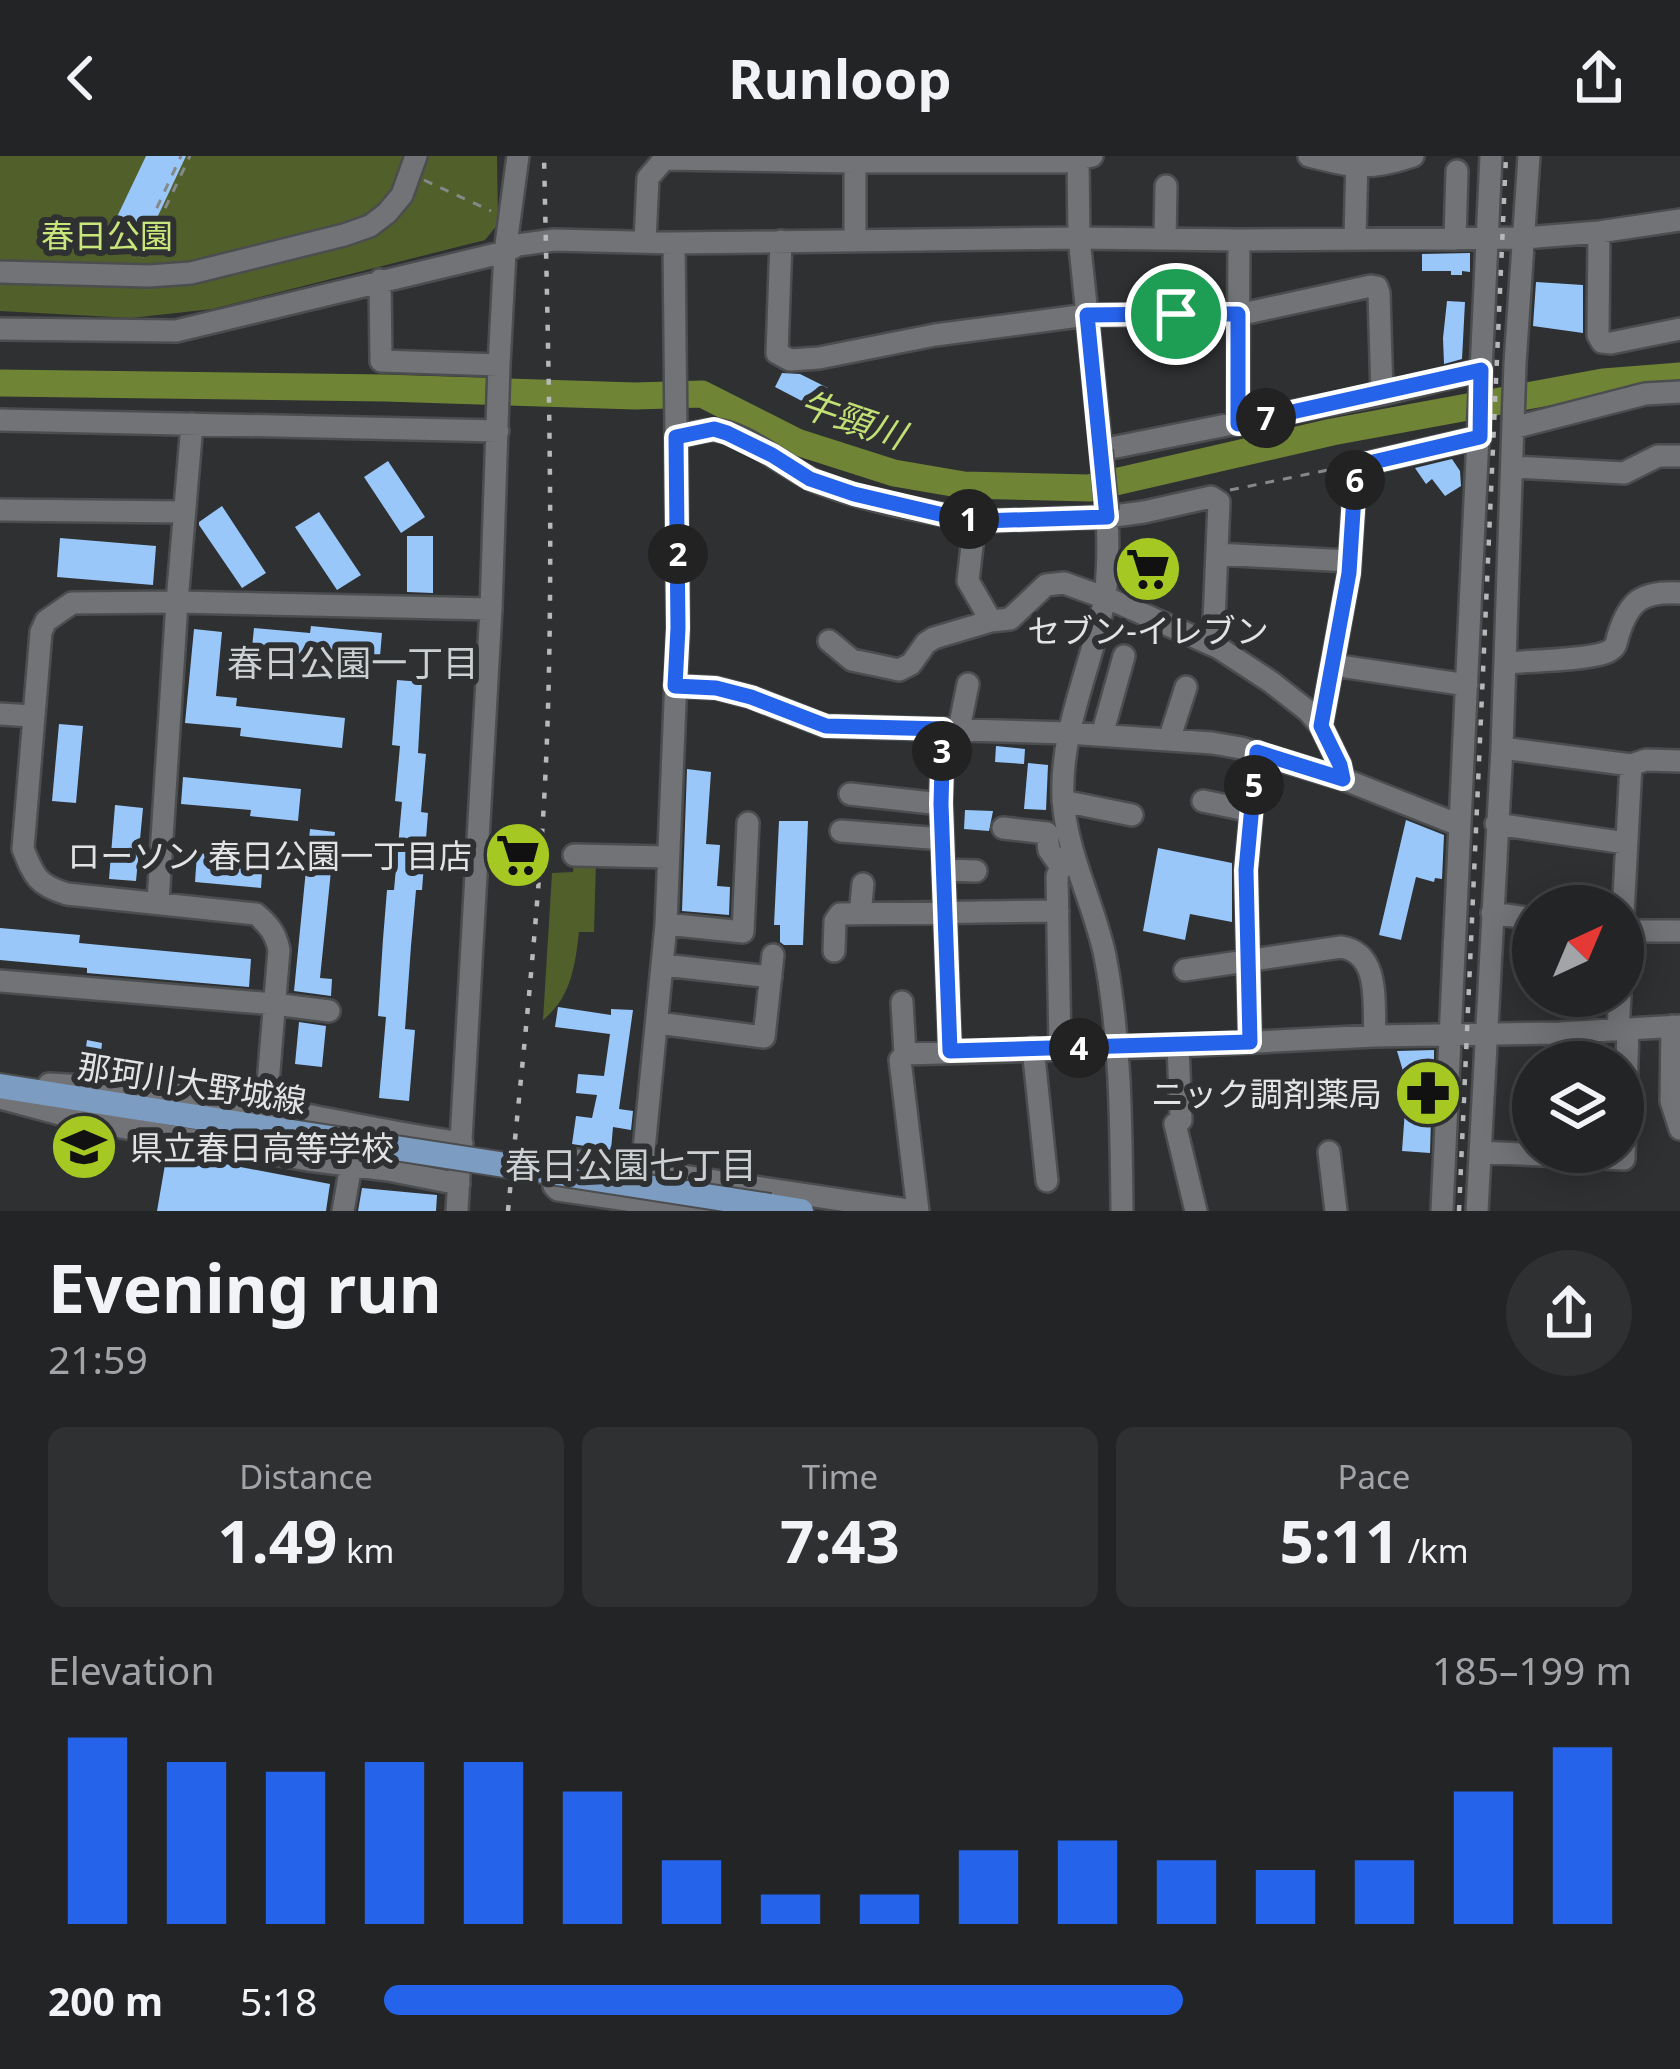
<!DOCTYPE html>
<html lang="en">
<head>
<meta charset="utf-8">
<style>
	body { margin:0; font-family:"Noto Sans","Noto Sans JP",sans-serif; background:#2e3032; color:#f1f3f6; height:100vh; display:flex; flex-direction:column; font-size:45px; white-space:nowrap }
	* { box-sizing:border-box; margin:0 }
	p { font-size:39px; color:#a2a4a7 }
	.icon { flex:none; width:66px; height:66px; fill:none; stroke:currentColor; stroke-width:2; stroke-linecap:round; stroke-linejoin:round }
	.map { position:relative; height:1055px; overflow:hidden }
	.sheet { display:flex; flex-direction:column; background:#222426; flex:1 }
	.sheet>* { flex:none }
	.needle { width:78px; rotate:44deg }
	.fabs { position:absolute; left:1512px; top:729px; display:grid; gap:24px }
	.fabs a { display:grid; place-items:center; width:132px; height:132px; border-radius:50%; background:#222426; box-shadow:0 6px 30px #0003,0 0 0 3px #3f4143; font-size:60px }
	.pin { position:absolute; display:grid; place-items:center; width:102px; height:102px; color:#fff; margin:-51px; border:6px solid #fff; border-radius:50%; box-shadow:0 3px 12px #0007 }
	.km { position:absolute; width:60px; height:60px; margin:-30px; border-radius:50%; background:#222; color:#fff; font-size:33px; line-height:60px; text-align:center }
	.round { display:grid; place-items:center; flex:none; width:126px; height:126px; border-radius:63px; background:#2e3032 }
	.headline { display:flex; align-items:center; justify-content:space-between; height:204px; padding:0 48px }
	h1 { font-size:66px; font-weight:700; line-height:90px }
	.figures { display:grid; grid-template-columns:repeat(3,1fr); gap:18px; height:204px; padding:12px 48px }
	.figures div { display:grid; align-content:center; border-radius:18px; background:#2e3032; text-align:center }
	.figures b { font-size:60px; font-weight:700 }
	.figures small { font-size:33px; font-weight:400 }
	.figures p { font-size:33px }
	.chart { height:336px; padding:24px 48px }
	.chart p { display:flex; justify-content:space-between }
	.chart svg { width:100%; height:216px; margin-top:12px; stroke:#2563eb; stroke-width:6 }
	ul { padding:0 48px; list-style:none; font-size:39px }
	li { display:grid; grid-template-columns:192px 144px 1fr; align-items:center; height:90px }
	li i { height:30px; border-radius:15px; background:#2563eb }
	header { display:flex; justify-content:space-between; align-items:center; height:156px; padding:0 48px; background:#222426; font-size:54px; font-weight:700 }
	.map>svg:first-child { display:block }
</style>
</head>
<body>
<header><svg class="icon" aria-label="back" viewBox="0 0 24 24"><path d="M15 5l-7 7 7 7"/></svg>Runloop<svg class="icon" aria-label="share" viewBox="0 0 24 24"><path d="M12 15V3M7 8l5-5 5 5M5 13v7h14v-7"/></svg></header>
<div class="map">
<svg width="1680" height="1055" viewBox="0 0 1680 1055">
	<rect width="100%" height="100%" fill="#2e3032"/>
	<path fill="#515f2b" d="M0,0H497L498,68L485,84L212,153L131,162L0,155Z
		M574,704L596,705L594,776H579C575,810 571,842 543,864L552,717L573,716Z"/>
	<g fill="none" stroke-linecap="round" stroke-linejoin="round">
		<path stroke="#708435" stroke-width="27" d="M0,227L385,232L635,240L702,238L797,286L894,317L964,329L1089,332L1332,276L1603,226L1680,220"/>
	</g>
	<path fill="#9ac7fa" d="M146,0H186L149,79L116,63Z
		M1470,97V116L1462,115V119H1451V115H1422V98Z
		M1536,126L1583,129V177L1533,170Z
		M1447,145L1465,146L1462,203L1444,208L1443,182Z
		M782,217L800,218L834,235L823,256L775,231Z
		M1452,303L1460,315L1461,330L1445,340L1432,323L1426,328L1415,312Z
		M388,305L425,361L401,377L364,321Z
		M222,350L266,417L242,432L199,369V366Z
		M319,356L361,419L337,434L295,371Z
		M407,380H433V437L407,436Z
		M60,382L156,390L153,429L57,421Z
		M1140,387L1159,388L1157,438H1137Z
		M311,470L382,477L379,512L251,502L254,472L310,477Z
		M194,473L222,476L216,540L237,542L236,550L345,562L342,592L240,580L241,572L185,567Z
		M397,524L422,526L418,597L426,598L421,656L428,657L422,734H416L411,790L405,873L415,874L409,945L379,942L386,861L378,860L383,783L387,734H394L402,646L395,645L400,590L392,589Z
		M59,568L83,570L76,647L52,645Z
		M996,590L1025,593L1024,608L995,606Z
		M1028,607L1048,609L1046,654L1024,653Z
		M687,613L711,616L706,688L720,689L717,730L730,731L729,759L682,755Z
		M183,621L301,633L298,665L250,660L251,654L181,648Z
		M115,649L143,652L136,725L109,723Z
		M965,654L993,655L989,675L964,673Z
		M1406,664L1444,679L1442,723L1435,722L1434,726L1416,721L1401,784L1379,779Z
		M779,665H808L803,789H784L780,786V769H774Z
		M508,672L531,673L528,726L505,724Z
		M310,673L335,676L320,822L332,823L331,840L294,835Z
		M1158,692L1232,707V766L1190,758L1185,784L1143,775Z
		M197,697L263,703L261,732L195,726Z
		M0,772L80,779L79,787L251,803L249,831L87,817V812L0,804Z
		M558,851L611,859V853L633,854L619,953L633,955L631,974L613,971L611,994L572,988L576,960L592,962L597,939L576,937L578,918L604,920L610,878L555,871Z
		M299,866L326,870L322,911L295,908Z
		M87,884L102,887L99,916L78,914L80,891H86Z
		M1434,894V911H1424L1432,927L1430,997L1402,995L1408,913L1403,915L1397,895Z
		M167,997L330,1028L326,1055H157Z
		M362,1032L437,1039L436,1055H358Z"/>
	<g fill="none" stroke-linecap="round" stroke-linejoin="round">
		<defs>
			<path id="minor" d="M855,0V84
				M1078,0L1079,82L1101,294L1382,238L1481,214
				M1309,0C1354,11 1368,15 1413,0
				M665,3L855,6H1064L1092,0
				M1599,76L1598,179L1602,186L1611,187L1680,173
				M1355,82L1357,1
				M1165,83L1166,30
				M1455,83L1457,15
				M645,85L648,22L667,0
				M781,85L777,197L790,204L819,202L935,179L1087,159H1238L1371,130L1377,131L1379,137L1382,238
				M0,116L149,120L191,117L344,79L370,70L387,57L402,39L416,0
				M380,124L381,205L499,209
				M0,173L176,175L505,96L518,89L554,84L674,87L1079,82L1239,84L1524,82L1599,76L1680,64
				M0,264L498,275
				M1238,268L1239,84
				M1513,272L1645,238L1680,236
				M676,281C687,279 701,274 713,274C743,274 787,313 815,325C866,346 926,356 981,365
				M1513,311L1624,317L1658,300H1680
				M0,354L183,356
				M1107,355C1108,385 1109,416 1104,446C1091,512 1060,574 1063,642C1066,697 1094,747 1105,800C1121,884 1121,970 1122,1055
				M1217,398L1349,405
				M991,465L968,425L974,372L981,365L1107,361L1144,356L1211,341L1219,346L1213,489
				M829,485L852,504L899,514L911,508L926,487L934,482L991,465L1010,463L1046,429L1064,427L1114,445L1219,492L1271,526L1308,555L1321,570L1340,609L1343,623
				M1505,507C1526,505 1594,504 1609,495C1616,491 1616,488 1618,480C1629,444 1642,435 1680,437
				M1333,509L1467,529
				M675,530L716,532L751,541L825,570L1068,577L1212,587L1241,592L1343,623L1459,669
				M0,558L32,560
				M1321,570L1349,417L1356,310L1480,281
				M943,573L941,643L950,895
				M959,573L968,528
				M1102,579L1124,500
				M1169,584L1186,531
				M1502,592L1631,609L1646,604L1680,605
				M850,638L941,648
				M1063,645L1132,659
				M1203,645L1251,655
				M1496,668L1626,687
				M1003,672L1047,677L1049,694L1061,711
				M841,675L942,683
				M574,699L667,701
				M943,714L976,715
				M158,746L177,446L192,268
				M1492,757L1533,763
				M860,758L863,728
				M1623,758L1631,609
				M666,768L743,776L748,667
				M1623,775H1680
				M834,795L835,765L840,758L1058,755
				M663,809L771,821
				M1185,814L1341,791C1381,797 1373,848 1375,880
				M0,825L274,848L329,855
				M902,846L905,898
				M658,867L764,881L773,799
				M1672,870L1671,945L1680,973
				M1618,874L1620,840
				M1250,886L1246,714L1257,596
				M1178,890L1181,964L1175,968L1196,1055
				M1033,892L1047,1025
				M1060,892L1057,720L1061,711L1075,704
				M1558,906L1560,877
				M49,928C122,932 198,938 270,952C335,964 396,978 462,987
				M0,942L86,965L308,1004L388,1014L459,1028
				M266,951L279,794C276,778 269,769 256,758L67,738C37,729 34,720 23,693L41,476L46,465L72,447L177,446L491,453
				M1329,996L1336,1055
				M1480,996L1624,1003L1628,873
				M343,1055L351,1009
				M457,1055L491,453L499,209L505,96L518,0
				M638,1055L666,768L678,472L674,87
				M702,1055L558,1034L554,1030L557,1010L563,1002L914,1055
				M918,1055L900,904L905,898L1178,890L1375,880L1560,877L1680,870
				M1442,1055L1491,0
				M1477,1055L1502,592L1515,208L1529,0"/>
			<path id="major" d="M0,930L292,976
				M770,1050L801,1055"/>
		</defs>
		<use href="#minor" stroke="#4b4d4f" stroke-width="26"/>
		<use href="#major" stroke="#4b4d4f" stroke-width="28"/>
		<path stroke="#868889" stroke-width="3" stroke-dasharray="9 9" stroke-linecap="butt" d="M424,24L491,55
			M134,101L181,0
			M142,101L190,0
			M1230,334L1338,312"/>
		<use href="#minor" stroke="#717376" stroke-width="21"/>
		<use href="#major" stroke="#7c9cc1" stroke-width="24"/>
		<path stroke="#b7b8b9" stroke-width="4.5" stroke-dasharray="6 12" stroke-linecap="butt" d="M508,1055C523,898 541,740 547,583C554,389 548,194 544,0
			M1459,1055L1506,0"/>
		<defs>
			<path id="minor-bridge" d="M1101,294L1107,355"/>
			<path id="major-bridge" d="M292,976L770,1050"/>
		</defs>
		<use href="#minor-bridge" stroke="#4b4d4f" stroke-width="26" stroke-linecap="butt"/>
		<use href="#major-bridge" stroke="#4b4d4f" stroke-width="28" stroke-linecap="butt"/>
		<use href="#minor-bridge" stroke="#717376" stroke-width="21"/>
		<use href="#major-bridge" stroke="#7c9cc1" stroke-width="24"/>
	</g>
	<g fill="none" stroke-linecap="round" stroke-linejoin="round">
		<defs>
			<path id="route" d="M1176,158H1238V268L1481,214L1480,281L1356,310L1349,417L1321,570L1340,609L1343,623L1257,596L1246,714L1250,886L950,895L941,648L943,573L826,570L751,541L716,532L675,530L678,472L676,281L714,273L727,277L772,299L810,323L854,338L948,360L981,365L1107,361L1087,159Z"/>
		</defs>
		<use href="#route" stroke="#fff" stroke-width="24"/>
		<use href="#route" stroke="#2563eb" stroke-width="15"/>
	</g>
	<defs>
		<symbol id="supermarket-disc" viewBox="-11 -11 22 22"><circle r="9.5" fill="#a5c823" stroke="#2e3032"/><path d="M-6-5.5h2.5l.6 2H6L4.5 2H-2.5L-4.4-4H-6ZM-1.5 3.2a1.3 1.3 0 1 0 .1 0ZM3 3.2a1.3 1.3 0 1 0 .1 0Z" fill="#111"/></symbol>
		<symbol id="pharmacy-disc" viewBox="-11 -11 22 22"><circle r="9.5" fill="#a5c823" stroke="#2e3032"/><path d="M-2-6h4v4h4v4h-4v4h-4v-4h-4v-4h4Z" fill="#111"/></symbol>
		<symbol id="school-disc" viewBox="-11 -11 22 22"><circle r="9.5" fill="#a5c823" stroke="#2e3032"/><path d="M0-5L7-2L0 1L-7-2ZM-4 1L0 2.5L4 1V4Q0 6-4 4Z" fill="#111"/></symbol>
	</defs>
	<g fill-rule="evenodd">
		<use href="#supermarket-disc" x="1110" y="375" width="76" height="76"/>
		<use href="#supermarket-disc" x="480" y="661" width="76" height="76"/>
		<use href="#pharmacy-disc" x="1390" y="899" width="76" height="76"/>
		<use href="#school-disc" x="46" y="953" width="76" height="76"/>
	</g>
	<g text-anchor="middle" dominant-baseline="central" stroke-width="12" stroke-linejoin="round" paint-order="stroke">
		<g font-size="33" fill="#c9e67b" stroke="#2e3032">
			<text x="107" y="79">春日公園</text>
		</g>
		<g font-size="33" fill="#e2e3e4" stroke="#2e3032" text-anchor="end">
			<text x="1148" y="474" text-anchor="middle">セブン-イレブン</text>
			<text x="472" y="699">ローソン 春日公園一丁目店</text>
			<text x="1382" y="937">ニック調剤薬局</text>
			<text x="130" y="991" text-anchor="start">県立春日高等学校</text>
		</g>
		<g font-size="33" fill="#e2e3e4" stroke="#2e3032">
			<text transform="translate(192 927) rotate(9)">那珂川大野城線</text>
		</g>
		<g font-size="36" font-style="italic" fill="#c3e075" stroke="#2e3032">
			<text transform="translate(853 263) rotate(19)">牛頸川</text>
		</g>
		<g font-size="36" fill="#cdd0d2" stroke="#2e3032">
			<text x="353" y="506">春日公園一丁目</text>
			<text x="631" y="1008">春日公園七丁目</text>
		</g>
	</g>
</svg>
<div class="fabs">
<a><svg class="needle" viewBox="-14 -14 28 28"><path d="M0-13l5 13h-10z" fill="#e53935"/><path d="M0 13l5-13h-10z" fill="#a2a4a7"/></svg></a>
<a><svg class="icon" aria-label="layers" viewBox="0 0 24 24"><path d="M12 4l9 5-9 5-9-5zM3 14l9 5 9-5"/></svg></a>
</div>
<div class="pin" style="left:1176px;top:158px;background:#1e9e55"><svg class="icon" aria-label="arrive" viewBox="0 0 24 24"><path d="M6 21V4h12l-3 4 3 4H6"/></svg></div>
<b class="km" style="left:969px;top:363px">1</b>
<b class="km" style="left:678px;top:398px">2</b>
<b class="km" style="left:942px;top:595px">3</b>
<b class="km" style="left:1079px;top:892px">4</b>
<b class="km" style="left:1254px;top:629px">5</b>
<b class="km" style="left:1355px;top:324px">6</b>
<b class="km" style="left:1266px;top:262px">7</b>
</div>
<section class="sheet">
<div class="headline"><div><h1>Evening run</h1><p>21:59</p></div><a class="round"><svg class="icon" aria-label="share" viewBox="0 0 24 24"><path d="M12 15V3M7 8l5-5 5 5M5 13v7h14v-7"/></svg></a></div>
<div class="figures">
<div><p>Distance</p><b>1.49<small> km</small></b></div>
<div><p>Time</p><b>7:43</b></div>
<div><p>Pace</p><b>5:11<small> /km</small></b></div>
</div>
<div class="chart"><p><span>Elevation</span>185–199 m</p>
<svg viewBox="0 0 160 44" preserveAspectRatio="none"><path d="M5 44V6M15 44V11M25 44V13M35 44V11M45 44V11M55 44V17M65 44V31M75 44V38M85 44V38M95 44V29M105 44V27M115 44V31M125 44V33M135 44V31M145 44V17M155 44V8"/></svg>
</div>
<ul>
<li><b>200 m</b>5:18<i style="width:64%"></i></li>
</ul>
</section>
</body>
</html>
